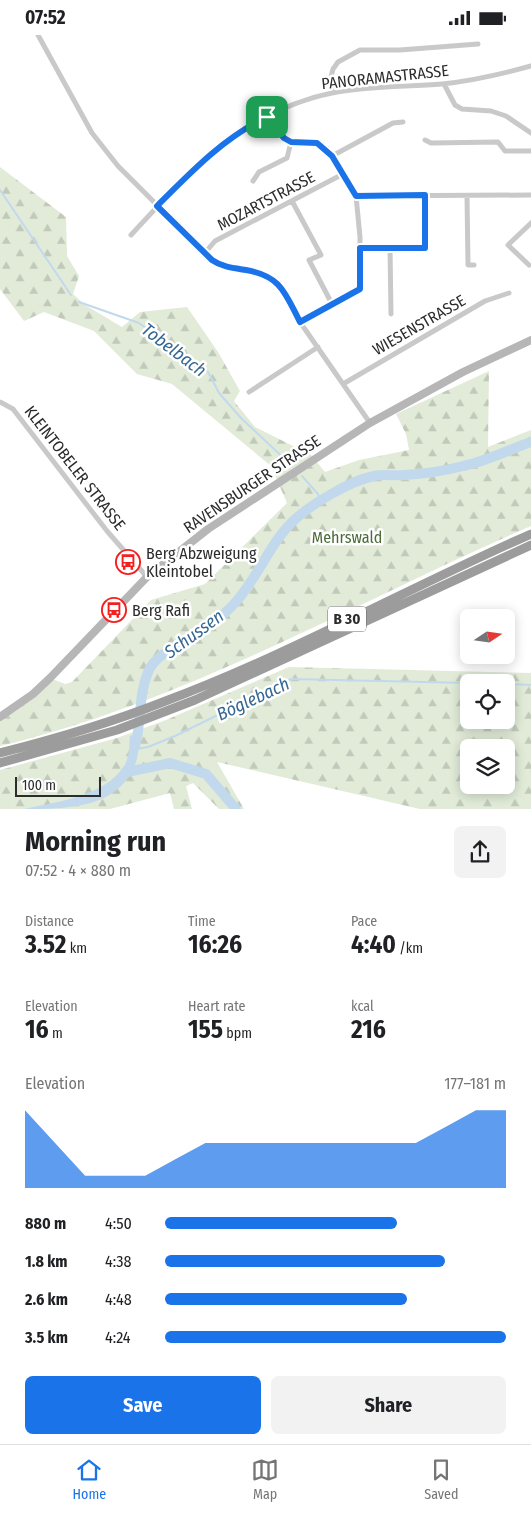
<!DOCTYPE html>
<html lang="en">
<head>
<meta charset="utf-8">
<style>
	body { margin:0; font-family:"Fira Sans Condensed",sans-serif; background:#f2f2f2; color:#202124; height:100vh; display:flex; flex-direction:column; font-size:19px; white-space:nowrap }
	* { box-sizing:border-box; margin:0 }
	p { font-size:16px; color:#757577 }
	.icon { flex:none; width:28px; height:28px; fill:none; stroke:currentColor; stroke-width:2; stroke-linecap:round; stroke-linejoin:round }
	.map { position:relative; height:774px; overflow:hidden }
	.panel { display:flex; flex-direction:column; background:#fff; flex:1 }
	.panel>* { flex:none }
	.needle { width:32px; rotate:77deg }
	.tools { position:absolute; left:460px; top:574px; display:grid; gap:10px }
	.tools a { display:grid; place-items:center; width:55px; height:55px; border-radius:8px; background:#fff; box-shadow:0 2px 12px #0003; font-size:25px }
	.scale { position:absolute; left:15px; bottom:12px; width:86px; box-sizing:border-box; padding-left:5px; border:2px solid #2c2c2c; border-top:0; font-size:14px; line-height:18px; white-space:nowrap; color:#2c2c2c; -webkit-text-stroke:4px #fff; paint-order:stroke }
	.pin { position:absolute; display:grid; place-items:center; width:42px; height:42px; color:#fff; margin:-21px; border-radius:10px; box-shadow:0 2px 8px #0006 }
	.round { display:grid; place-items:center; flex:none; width:52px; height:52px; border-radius:8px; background:#f2f2f2 }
	.summary { display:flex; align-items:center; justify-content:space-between; height:85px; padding:0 25px }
	h1 { font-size:28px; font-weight:700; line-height:38px }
	.stats { display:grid; grid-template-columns:repeat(3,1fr); gap:8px; height:85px; padding:5px 25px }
	.stats div { display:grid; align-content:center }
	.stats b { font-size:25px; font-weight:700 }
	.stats small { font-size:14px; font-weight:400 }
	.stats p { font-size:14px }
	.chart { height:140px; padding:10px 25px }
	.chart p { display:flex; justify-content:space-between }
	.chart svg { width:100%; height:90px; margin-top:5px; fill:#1a73e8; opacity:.7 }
	.action { display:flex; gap:10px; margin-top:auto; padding:10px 25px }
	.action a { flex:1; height:58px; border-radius:8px; background:#1a73e8; color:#fff; font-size:20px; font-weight:700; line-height:58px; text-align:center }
	.action a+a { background:#f2f2f2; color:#202124 }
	ul { padding:0 25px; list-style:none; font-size:16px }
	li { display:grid; grid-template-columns:80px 60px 1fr; align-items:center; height:38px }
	li i { height:12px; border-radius:6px; background:#1a73e8 }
	.status { display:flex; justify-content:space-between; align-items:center; height:35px; padding:0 25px; background:#fff; direction:ltr }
	.status svg { height:14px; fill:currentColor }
	.dock { display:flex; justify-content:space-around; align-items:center; height:70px; border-top:1px solid #e0e0e0; background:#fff; font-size:14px; color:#757577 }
	.dock a { display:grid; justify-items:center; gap:2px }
	.dock .on { color:#1a73e8 }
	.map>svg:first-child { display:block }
</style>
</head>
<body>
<div class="status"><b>07:52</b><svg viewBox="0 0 49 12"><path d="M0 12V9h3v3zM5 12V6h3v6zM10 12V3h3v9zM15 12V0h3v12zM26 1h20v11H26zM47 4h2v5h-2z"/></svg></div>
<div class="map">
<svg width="531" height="774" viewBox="0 0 531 774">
	<defs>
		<pattern id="forest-firs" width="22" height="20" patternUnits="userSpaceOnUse" patternTransform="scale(1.25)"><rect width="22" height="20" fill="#e1ebd8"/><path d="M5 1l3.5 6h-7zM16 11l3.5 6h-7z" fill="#c1caba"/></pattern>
	</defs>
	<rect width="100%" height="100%" fill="#fff"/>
	<path fill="url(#forest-firs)" fill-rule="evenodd" d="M0,132L66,182L67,221L79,241L73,259L85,270L122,292L140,277L187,272L218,317L240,356L234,366L255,392L311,420L325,437L359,425L409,415L406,399L396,379L489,336L488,412L531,395V491C355,567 188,666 0,711V682L50,643L65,649L72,647L151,565L205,549L287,468L271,431L172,349L137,339L94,296L44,277L24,286L0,254Z
		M289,632L531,638V774H420L217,727L244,774H219L193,748L186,751L192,774H174L170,758L110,774H0V735L117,703L166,685ZM469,648H506V685H469ZM469,712H506V750H469Z"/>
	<path fill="#c2d9ed" d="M141,696C139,706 139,718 136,727C120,774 66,774 24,774C57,767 105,761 124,731C130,722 129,710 130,701Z"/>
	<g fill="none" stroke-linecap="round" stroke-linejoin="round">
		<path stroke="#c2d9ed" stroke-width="2" d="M0,155L71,260
			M79,267L139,288L208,337L219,358L241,383L292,431
			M302,441L318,459L320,467
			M506,649L531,650
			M137,714L148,712L175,701L291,644L469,648"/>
		<path stroke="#c2d9ed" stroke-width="10" d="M135,711C142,687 138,661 148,637C156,619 176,612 191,603C204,595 223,581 233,570C257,545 268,511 292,487C310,470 349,446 374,441C383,439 394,441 404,440C424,439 444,436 463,431C487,426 508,415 531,407
			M127,737L170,728L206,739L236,774"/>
		<path stroke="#c9c9c9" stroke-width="5" d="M38,0L92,98L118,131L212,225L221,231L257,237L273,244L280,250L300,287L370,388
			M444,49L455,70L462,74L491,76L506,81L531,98
			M332,58L330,46L333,34L338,27L360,15H400L478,9
			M267,82L284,103L291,107L317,108L332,121L356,161L360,202V254L300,287
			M425,105L431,108L498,107L505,116H531
			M332,121L393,88L403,87
			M253,146L259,137L287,123L291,107
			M356,161L531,160
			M467,161L468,230H474
			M292,166L321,220L309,225L332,269
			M131,200C187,139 246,75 332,58C368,51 406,52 442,49C472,46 502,39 531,31
			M360,213H425V160
			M390,213L391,279
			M204,219L215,206L343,139
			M529,230L508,210L531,188
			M343,349L485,266L509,258
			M249,357L318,312
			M0,367L13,374L107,496L147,542"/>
		<path stroke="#b6b6b6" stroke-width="8" d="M0,682L33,659L50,643L147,542L208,494L370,388L463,337L531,305"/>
		<path stroke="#9c9c9c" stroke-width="9" d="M0,718C55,704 110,688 163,667C289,620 408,553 531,499
			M0,728L117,695L195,665L531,510"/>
	</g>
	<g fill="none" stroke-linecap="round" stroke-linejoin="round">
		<defs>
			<path id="route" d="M267,82L284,103L291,107L317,108L332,121L356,161L425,160V213H360V254L300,287C285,258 281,241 246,235C233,233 222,232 212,225L157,171C190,138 224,102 267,82Z"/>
		</defs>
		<use href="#route" stroke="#fff" stroke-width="10"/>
		<use href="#route" stroke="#1a73e8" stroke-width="6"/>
	</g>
	<defs>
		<symbol id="bus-ring" viewBox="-11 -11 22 22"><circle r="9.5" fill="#fff" stroke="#f22120" stroke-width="1.5"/><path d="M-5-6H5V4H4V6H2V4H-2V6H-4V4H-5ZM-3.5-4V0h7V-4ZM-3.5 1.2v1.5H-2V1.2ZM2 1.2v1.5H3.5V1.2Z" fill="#f22120"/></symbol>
	</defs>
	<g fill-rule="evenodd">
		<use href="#bus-ring" x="114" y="513" width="28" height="28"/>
		<use href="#bus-ring" x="100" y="561" width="28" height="28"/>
	</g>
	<g text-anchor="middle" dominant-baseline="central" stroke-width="5" stroke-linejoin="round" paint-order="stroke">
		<rect fill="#fff" stroke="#6b6b6b" stroke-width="1" x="328" y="571.5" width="38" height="25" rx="4"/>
		<g font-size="15" font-weight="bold" fill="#2c2c2c">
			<text x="347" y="584">B 30</text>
		</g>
		<g font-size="16" fill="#2c2c2c" stroke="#fff">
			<text transform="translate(385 42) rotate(-6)">PANORAMASTRASSE</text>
			<text transform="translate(266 166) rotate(-28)">MOZARTSTRASSE</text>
			<text transform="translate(419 290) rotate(-30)">WIESENSTRASSE</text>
			<text transform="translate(75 433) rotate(52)">KLEINTOBELER STRASSE</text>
			<text transform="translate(252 449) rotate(-34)">RAVENSBURGER STRASSE</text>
		</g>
		<g font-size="16" fill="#4b6b37" stroke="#fff">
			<text x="347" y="502">Mehrswald</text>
		</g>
		<g font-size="16" fill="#2c2c2c" stroke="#fff" text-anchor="start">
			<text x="146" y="518">Berg Abzweigung<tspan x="146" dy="18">Kleintobel</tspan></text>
			<text x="132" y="575">Berg Rafi</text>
		</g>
		<g font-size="18" font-style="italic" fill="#356793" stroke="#fff">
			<text transform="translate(174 315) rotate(37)">Tobelbach</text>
			<text transform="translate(194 599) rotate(-36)">Schussen</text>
			<text transform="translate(253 664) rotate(-25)">Böglebach</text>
		</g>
	</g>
</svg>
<div class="tools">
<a><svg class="needle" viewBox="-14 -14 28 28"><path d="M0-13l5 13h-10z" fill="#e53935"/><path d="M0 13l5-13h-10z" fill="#757577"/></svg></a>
<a><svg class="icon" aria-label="locate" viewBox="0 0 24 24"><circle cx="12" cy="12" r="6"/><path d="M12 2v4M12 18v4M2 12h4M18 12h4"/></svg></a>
<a><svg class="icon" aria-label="layers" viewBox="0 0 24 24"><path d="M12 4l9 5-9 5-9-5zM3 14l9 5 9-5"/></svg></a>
</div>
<div class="scale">100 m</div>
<div class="pin" style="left:267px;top:82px;background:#1e9e55"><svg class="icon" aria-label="arrive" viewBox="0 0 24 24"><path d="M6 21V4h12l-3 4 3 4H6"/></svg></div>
</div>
<section class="panel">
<div class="summary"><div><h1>Morning run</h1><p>07:52 · 4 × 880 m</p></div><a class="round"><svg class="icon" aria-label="share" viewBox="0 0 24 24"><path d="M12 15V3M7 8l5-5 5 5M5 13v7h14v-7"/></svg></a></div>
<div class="stats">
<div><p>Distance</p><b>3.52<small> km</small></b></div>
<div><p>Time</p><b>16:26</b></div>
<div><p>Pace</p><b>4:40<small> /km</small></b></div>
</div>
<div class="stats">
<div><p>Elevation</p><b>16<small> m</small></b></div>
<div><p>Heart rate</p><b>155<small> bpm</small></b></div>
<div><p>kcal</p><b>216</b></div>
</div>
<div class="chart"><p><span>Elevation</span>177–181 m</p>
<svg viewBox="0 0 160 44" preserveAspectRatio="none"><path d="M0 44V6L10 22L20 38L30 38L40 38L50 30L60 22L70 22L80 22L90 22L100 22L110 22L120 22L130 22L140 14L150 6L160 6V44z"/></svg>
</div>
<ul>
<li><b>880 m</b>4:50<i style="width:68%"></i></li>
<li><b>1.8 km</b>4:38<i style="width:82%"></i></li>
<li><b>2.6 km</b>4:48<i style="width:71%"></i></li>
<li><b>3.5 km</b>4:24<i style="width:100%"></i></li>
</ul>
<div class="action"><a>Save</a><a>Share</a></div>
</section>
<nav class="dock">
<a class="on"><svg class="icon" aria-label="home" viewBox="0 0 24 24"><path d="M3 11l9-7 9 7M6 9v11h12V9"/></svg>Home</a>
<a><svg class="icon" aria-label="map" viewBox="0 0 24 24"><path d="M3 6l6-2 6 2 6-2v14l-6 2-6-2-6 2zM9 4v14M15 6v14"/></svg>Map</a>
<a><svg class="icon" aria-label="saved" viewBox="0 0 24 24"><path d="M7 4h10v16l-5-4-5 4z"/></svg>Saved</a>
</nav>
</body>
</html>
